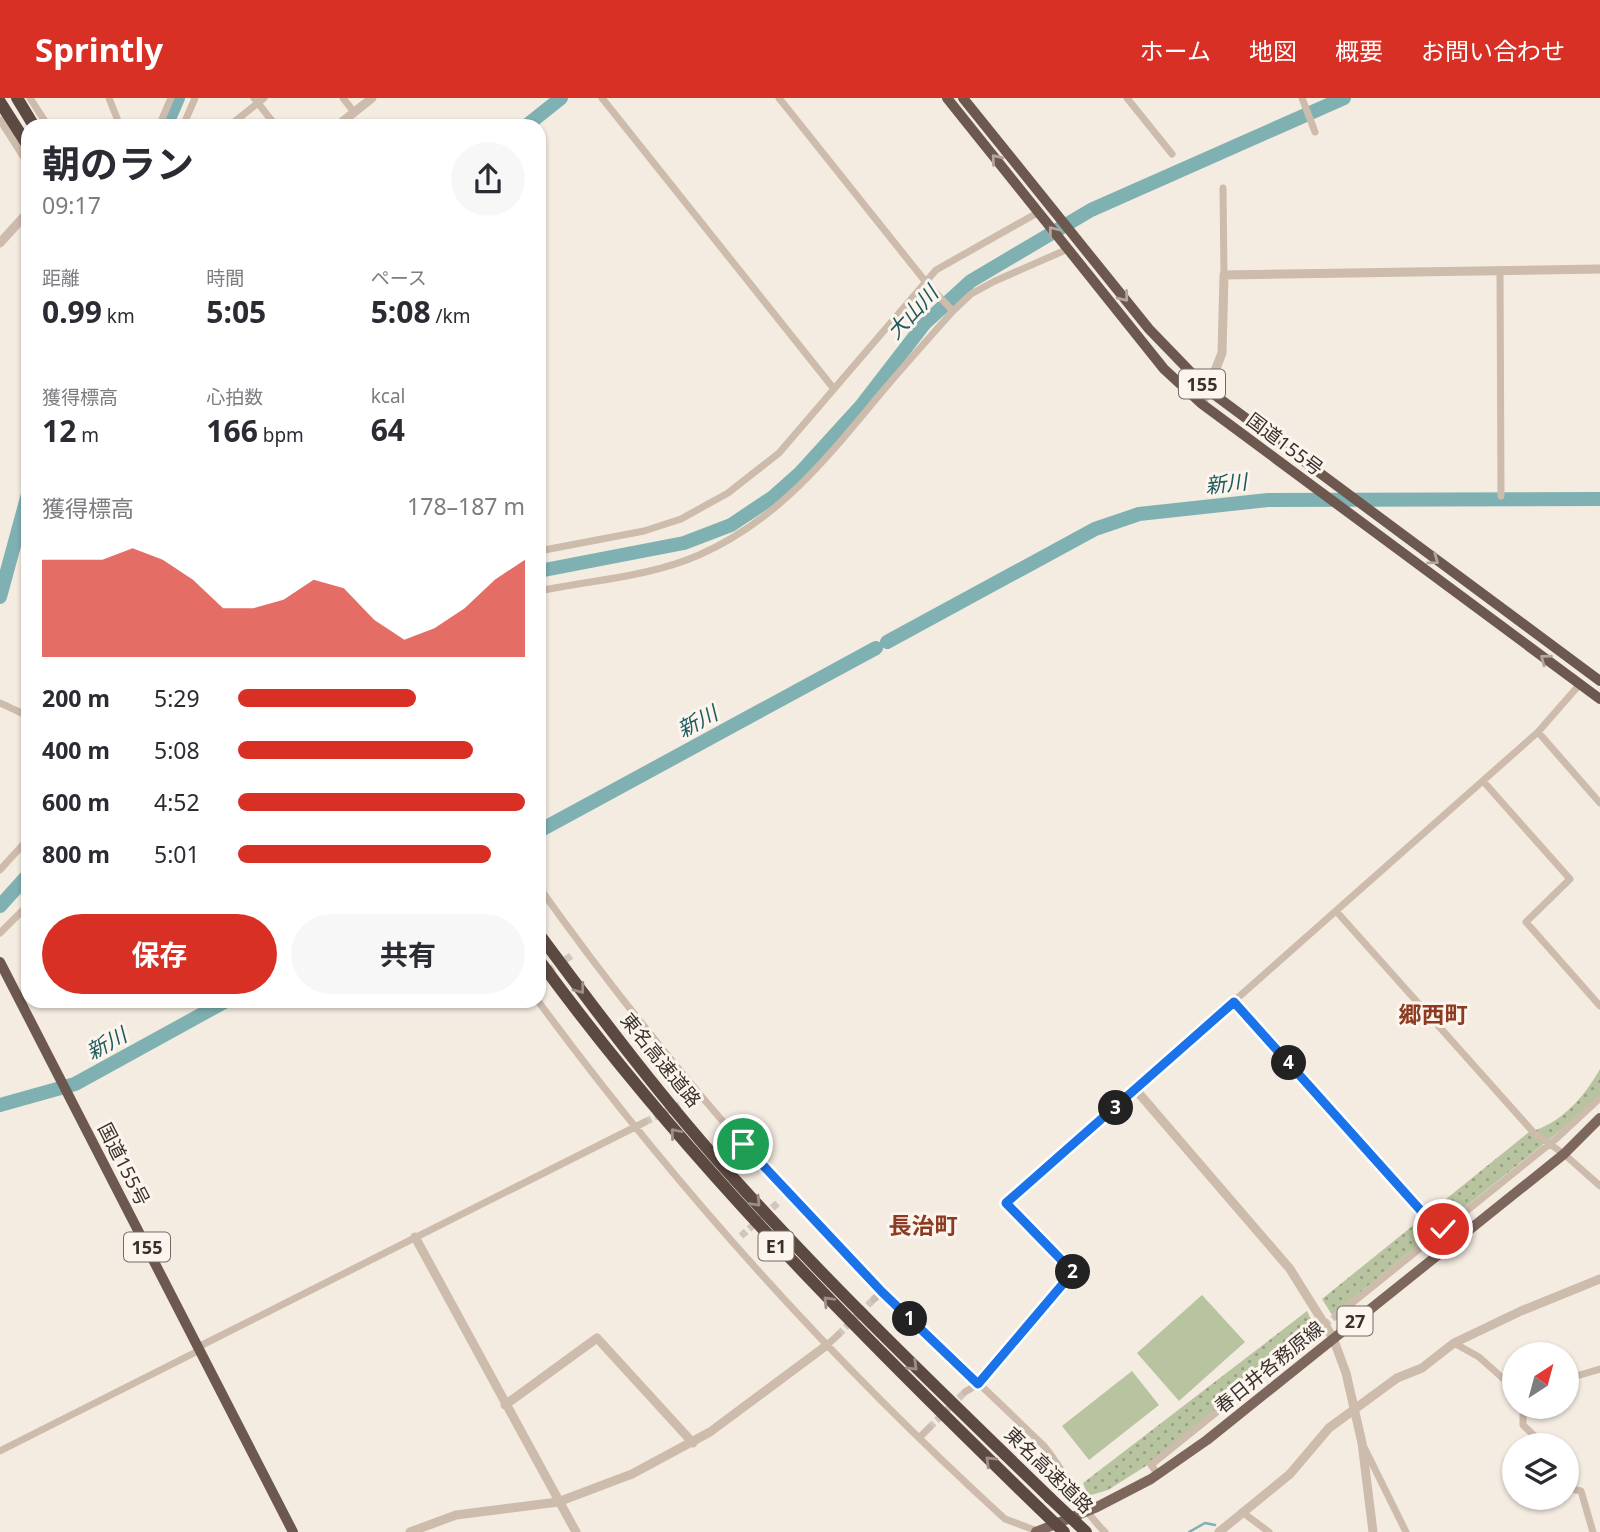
<!DOCTYPE html>
<html lang="ja">
<head>
<meta charset="utf-8">
<style>
	body { margin:0; font-family:"Noto Sans","Noto Sans JP",sans-serif; background:#f7f7f7; color:#2b2b33; height:100vh; display:flex; flex-direction:column; font-size:26px; white-space:nowrap }
	* { box-sizing:border-box; margin:0 }
	p { font-size:23px; color:#7c7c81 }
	.icon { flex:none; width:38px; height:38px; fill:none; stroke:currentColor; stroke-width:2; stroke-linecap:round; stroke-linejoin:round }
	.map { position:relative; flex:1; overflow:hidden }
	.drawer { position:absolute; left:21px; top:21px; width:525px; height:889px; display:flex; flex-direction:column; background:#fff; border-radius:21px; box-shadow:0 2px 5px #0004 }
	.drawer>* { flex:none }
	.needle { width:46px; rotate:36deg }
	.controls { position:absolute; left:1502px; top:1244px; display:grid; gap:14px }
	.controls a { display:grid; place-items:center; width:77px; height:77px; border-radius:50%; background:#fff; box-shadow:0 2px 5px #0004; font-size:35px }
	.pin { position:absolute; display:grid; place-items:center; width:60px; height:60px; color:#fff; margin:-30px; border:4px solid #fff; border-radius:50%; box-shadow:0 2px 7px #0007 }
	.km { position:absolute; width:35px; height:35px; margin:-18px; border-radius:50%; background:#222; color:#fff; font-size:19px; line-height:35px; text-align:center }
	.round { display:grid; place-items:center; flex:none; width:74px; height:74px; border-radius:37px; background:#f7f7f7 }
	.head { display:flex; align-items:center; justify-content:space-between; height:119px; padding:0 21px }
	h1 { font-size:38px; font-weight:700; line-height:52px }
	.figures { display:grid; grid-template-columns:repeat(3,1fr); gap:10px; height:119px; padding:7px 21px }
	.figures div { display:grid; align-content:center }
	.figures b { font-size:30px; font-weight:700 }
	.figures small { font-size:19px; font-weight:400 }
	.figures p { font-size:19px }
	.chart { height:196px; padding:14px 21px }
	.chart p { display:flex; justify-content:space-between }
	.chart svg { width:100%; height:126px; margin-top:7px; fill:#d93025; opacity:.7 }
	.cta { display:flex; gap:14px; margin-top:auto; padding:14px 21px }
	.cta a { flex:1; height:80px; border-radius:42px; background:#d93025; color:#fff; font-size:28px; font-weight:700; line-height:80px; text-align:center }
	.cta a+a { background:#f7f7f7; color:#2b2b33 }
	ul { padding:0 21px; list-style:none; font-size:23px }
	li { display:grid; grid-template-columns:112px 84px 1fr; align-items:center; height:52px }
	li i { height:18px; border-radius:9px; background:#d93025 }
	header { display:flex; align-items:center; gap:42px; box-sizing:border-box; height:98px; padding:0 35px; background:#d93025; color:#fff }
	header strong { font-size:33px }
	nav { display:flex; gap:38px; margin-inline-start:auto; font-size:24px }
	.map>svg:first-child { display:block }
</style>
</head>
<body>
<header>
<strong>Sprintly</strong>
<nav><a>ホーム</a><a>地図</a><a>概要</a><a>お問い合わせ</a></nav>
</header>
<div class="map">
<svg width="1600" height="1434" viewBox="0 0 1600 1434">
	<defs>
		<pattern id="park-dots" width="8" height="8" patternUnits="userSpaceOnUse" patternTransform="scale(1.75)"><rect width="8" height="8" fill="#b8c4a0"/><path d="M2 2h.1M6 6h.1" fill="none" stroke="#97a083" stroke-width="1.8" stroke-linecap="round"/></pattern>
	</defs>
	<rect width="100%" height="100%" fill="#f4ebe1"/>
	<path fill="#b8c4a0" d="M1202,1197L1245,1244L1179,1303L1137,1255Z
		M1132,1273L1159,1307L1089,1362L1062,1328Z"/>
	<path fill="url(#park-dots)" d="M1600,971V996L1583,1014L1332,1217L1322,1201L1529,1034C1561,1026 1584,999 1600,971Z
		M1307,1213L1316,1231L1149,1366L1108,1392L1088,1398L1083,1385Z"/>
	<g fill="none" stroke-linecap="round" stroke-linejoin="round">
		<path stroke="#7fb0b2" stroke-width="2.5" d="M1189,1434L1205,1425L1215,1427"/>
		<path stroke="#7fb0b2" stroke-width="14" d="M166,28L178,0
			M526,28L561,0
			M539,473L684,445L731,427L773,399L800,375L861,308L925,225L971,183L1091,112L1344,0
			M0,499L28,396
			M887,544L1095,431L1139,416L1268,402L1600,401
			M539,733L876,550
			M0,808L28,777
			M0,1007L75,986L226,903"/>
		<path stroke="#cfc6bd" stroke-width="7" stroke-dasharray="7 3.5" stroke-linecap="butt" d="M539,879L574,856
			M645,1024L689,1002
			M741,1138L780,1103
			M1316,1234L1336,1218
			M838,1237L874,1201
			M929,1330L965,1294"/>
		<path stroke="#cdbbac" stroke-width="7" d="M30,0L48,28
			M109,0L120,28
			M254,0L276,28
			M343,0L354,14
			M602,0L834,291
			M779,0L929,188L953,213
			M1127,0L1172,56
			M1302,0L1315,34
			M0,22L28,66
			M159,28L171,0
			M183,28L195,0
			M229,28L264,0
			M1223,90L1224,177
			M1500,172L1501,398
			M539,453L644,433L681,421L728,395L779,355L936,172L1039,114
			M539,493C592,482 649,479 699,457C776,423 824,364 876,301C901,271 927,242 953,213L971,196L995,183L1068,151
			M0,605L28,618
			M1538,634L1600,705
			M1483,683L1570,781L1526,824L1600,908
			M0,772L28,741
			M539,789C615,896 698,998 786,1095C867,1184 958,1264 1044,1348C1067,1375 1079,1409 1105,1434
			M1336,813L1534,1035L1564,1056L1600,1088
			M0,835L28,807
			M538,903C676,1090 833,1264 1005,1421L1040,1434
			M1235,904L1423,1115L1457,1143
			M689,1002L699,997
			M874,1201L882,1194
			M1336,1218L1557,1040L1600,1000
			M1454,1245L1479,1259L1507,1284L1514,1285
			M827,1247L838,1237
			M198,1249L645,1024
			M1566,1281L1600,1271
			M965,1294L978,1286L1073,1174L1006,1105L1538,634L1580,586
			M1523,1309V1327L1545,1348
			M919,1340L929,1330
			M1364,1349L1406,1434
			M0,1353L200,1252
			M1158,1376L1151,1367L1316,1234
			M1566,1390L1581,1393L1593,1434
			M1242,1414L1269,1434"/>
		<path stroke="#cdbbac" stroke-width="9" d="M337,28L372,0
			M0,145L28,114
			M1202,306L1222,255L1224,177L1600,171
			M1136,992L1290,1171L1333,1240L1346,1275L1362,1345L1373,1434
			M415,1139L576,1434
			M505,1307L597,1240L693,1345
			M410,1434L456,1417L558,1404L632,1376L710,1334L827,1247
			M1219,1434L1290,1376L1329,1330L1397,1280L1422,1270L1454,1245L1521,1213L1600,1181"/>
		<path stroke="#7d675c" stroke-width="10" d="M1036,1434L1097,1409L1151,1381L1207,1342L1564,1056L1600,1020"/>
		<path stroke="#6c584f" stroke-width="10" d="M947,0L1164,271L1202,306L1600,601
			M963,0L1149,231L1208,292L1600,583
			M0,864L293,1434"/>
		<path stroke="#5c4a42" stroke-width="12" d="M17,0L34,28
			M539,836C602,921 666,1006 737,1084C837,1195 944,1297 1050,1400
			M539,862C686,1063 861,1237 1039,1410"/>
		<path stroke="#5c4a42" stroke-width="12" d="M0,4L28,48
			M1050,1400L1086,1434
			M1039,1410L1064,1434"/>
	</g>
	<defs><path id="oneway-chevron" d="M-2-3.5L2.5 0L-2 3.5" fill="none" stroke-width="1.6" stroke-linecap="round" stroke-linejoin="round" transform="scale(1.75)"/></defs>
	<g stroke="#b4a69e">
		<use href="#oneway-chevron" transform="translate(996 61) rotate(-129)"/>
		<use href="#oneway-chevron" transform="translate(1053 133) rotate(-128)"/>
		<use href="#oneway-chevron" transform="translate(1124 199) rotate(51)"/>
		<use href="#oneway-chevron" transform="translate(1434 462) rotate(36)"/>
		<use href="#oneway-chevron" transform="translate(1545 561) rotate(-143)"/>
	</g>
	<g stroke="#9c8e87">
		<use href="#oneway-chevron" transform="translate(580 891) rotate(53)"/>
		<use href="#oneway-chevron" transform="translate(675 1035) rotate(-130)"/>
		<use href="#oneway-chevron" transform="translate(756 1104) rotate(47)"/>
		<use href="#oneway-chevron" transform="translate(828 1203) rotate(-134)"/>
		<use href="#oneway-chevron" transform="translate(913 1268) rotate(44)"/>
		<use href="#oneway-chevron" transform="translate(990 1363) rotate(-136)"/>
	</g>
	<g fill="none" stroke-linecap="round" stroke-linejoin="round">
		<defs>
			<path id="route" d="M743,1046L882,1194L978,1286L1073,1174L1006,1105L1234,904L1423,1115L1443,1131"/>
		</defs>
		<use href="#route" stroke="#fff" stroke-width="14"/>
		<use href="#route" stroke="#1a73e8" stroke-width="9"/>
	</g>
	<g text-anchor="middle" dominant-baseline="central" stroke-width="6" stroke-linejoin="round" paint-order="stroke">
		<g fill="#fbf5ee" stroke="#756b66" stroke-width="2">
			<rect x="1179" y="271.5" width="46" height="29" rx="5"/>
			<rect x="758.5" y="1133.5" width="35" height="29" rx="5"/>
			<rect x="124" y="1134.5" width="46" height="29" rx="5"/>
			<rect x="1337.5" y="1208.5" width="35" height="29" rx="5"/>
		</g>
		<g font-size="18" font-weight="bold" fill="#3b302b">
			<text x="1202" y="286">155</text>
			<text x="776" y="1148">E1</text>
			<text x="147" y="1149">155</text>
			<text x="1355" y="1223">27</text>
		</g>
		<g font-size="19" fill="#3b302b" stroke="#fbf5ee">
			<text transform="translate(1285 346) rotate(37)">国道155号</text>
			<text transform="translate(661 962) rotate(51)">東名高速道路</text>
			<text transform="translate(124 1066) rotate(63)">国道155号</text>
			<text transform="translate(1269 1269) rotate(-39)">春日井各務原線</text>
			<text transform="translate(1049 1372) rotate(44)">東名高速道路</text>
		</g>
		<g font-size="21" font-style="italic" fill="#1f5a5e" stroke="#fbf5ee">
			<text transform="translate(912 214) rotate(-47)">大山川</text>
			<text transform="translate(1226 385) rotate(-6)">新川</text>
			<text transform="translate(697 623) rotate(-28)">新川</text>
			<text transform="translate(106 945) rotate(-29)">新川</text>
		</g>
		<g font-size="23" font-weight="bold" fill="#8c3b22" stroke="#fbf5ee">
			<text x="1433" y="916">郷西町</text>
			<text x="923" y="1127">長治町</text>
		</g>
	</g>
</svg>
<div class="controls">
<a><svg class="needle" viewBox="-14 -14 28 28"><path d="M0-13l5 13h-10z" fill="#e53935"/><path d="M0 13l5-13h-10z" fill="#7c7c81"/></svg></a>
<a><svg class="icon" aria-label="layers" viewBox="0 0 24 24"><path d="M12 4l9 5-9 5-9-5zM3 14l9 5 9-5"/></svg></a>
</div>
<div class="pin" style="left:743px;top:1046px;background:#1e9e55"><svg class="icon" aria-label="arrive" viewBox="0 0 24 24"><path d="M6 21V4h12l-3 4 3 4H6"/></svg></div>
<div class="pin" style="left:1443px;top:1131px;background:#d93025"><svg class="icon" aria-label="check" viewBox="0 0 24 24"><path d="M5 12l5 5 9-10"/></svg></div>
<b class="km" style="left:910px;top:1221px">1</b>
<b class="km" style="left:1073px;top:1174px">2</b>
<b class="km" style="left:1116px;top:1010px">3</b>
<b class="km" style="left:1289px;top:965px">4</b>
<section class="drawer">
<div class="head"><div><h1>朝のラン</h1><p>09:17</p></div><a class="round"><svg class="icon" aria-label="share" viewBox="0 0 24 24"><path d="M12 15V3M7 8l5-5 5 5M5 13v7h14v-7"/></svg></a></div>
<div class="figures">
<div><p>距離</p><b>0.99<small> km</small></b></div>
<div><p>時間</p><b>5:05</b></div>
<div><p>ペース</p><b>5:08<small> /km</small></b></div>
</div>
<div class="figures">
<div><p>獲得標高</p><b>12<small> m</small></b></div>
<div><p>心拍数</p><b>166<small> bpm</small></b></div>
<div><p>kcal</p><b>64</b></div>
</div>
<div class="chart"><p><span>獲得標高</span>178–187 m</p>
<svg viewBox="0 0 160 44" preserveAspectRatio="none"><path d="M0 44V10L10 10L20 10L30 6L40 10L50 17L60 27L70 27L80 24L90 17L100 20L110 31L120 38L130 34L140 27L150 17L160 10V44z"/></svg>
</div>
<ul>
<li><b>200 m</b>5:29<i style="width:62%"></i></li>
<li><b>400 m</b>5:08<i style="width:82%"></i></li>
<li><b>600 m</b>4:52<i style="width:100%"></i></li>
<li><b>800 m</b>5:01<i style="width:88%"></i></li>
</ul>
<div class="cta"><a>保存</a><a>共有</a></div>
</section>
</div>
</body>
</html>
